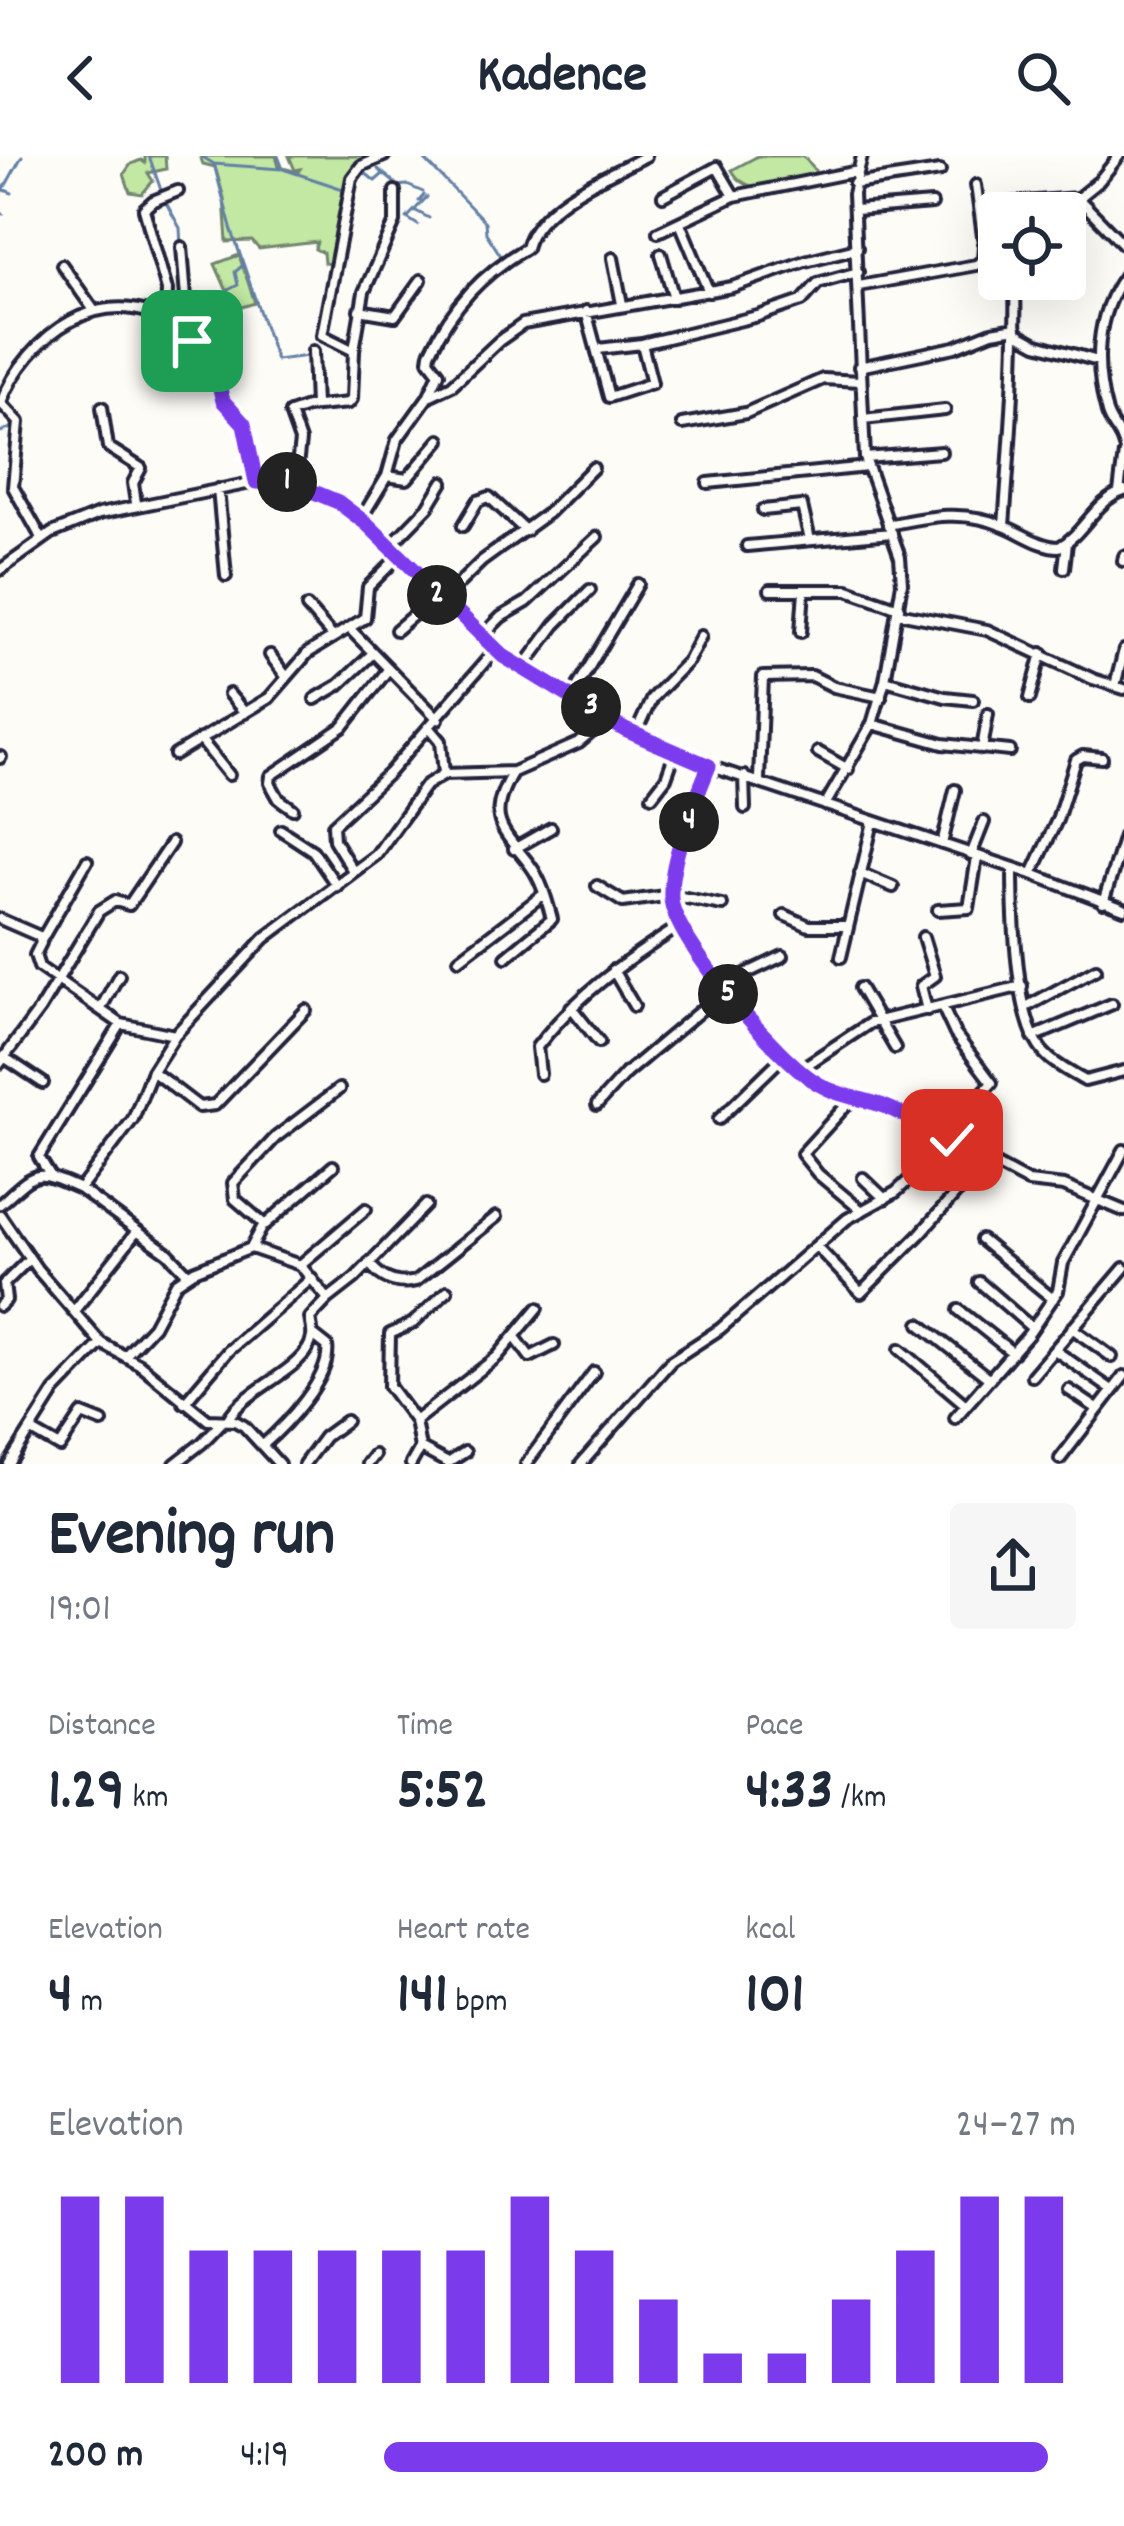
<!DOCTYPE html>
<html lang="en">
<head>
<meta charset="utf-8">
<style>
	body { margin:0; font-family:Dekko,sans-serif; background:#f6f6f7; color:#1f2937; height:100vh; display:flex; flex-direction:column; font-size:45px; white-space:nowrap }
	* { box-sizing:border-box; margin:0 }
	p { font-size:39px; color:#747a83 }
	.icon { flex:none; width:66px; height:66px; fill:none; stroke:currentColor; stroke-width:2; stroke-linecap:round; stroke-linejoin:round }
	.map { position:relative; height:1308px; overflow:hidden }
	.details { display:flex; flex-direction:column; background:#fff; flex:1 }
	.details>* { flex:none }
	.buttons { position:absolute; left:978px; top:36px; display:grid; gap:24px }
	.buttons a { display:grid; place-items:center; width:108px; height:108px; border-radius:12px; background:#fff; box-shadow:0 12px 48px #0002; font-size:60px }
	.pin { position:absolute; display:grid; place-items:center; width:102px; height:102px; color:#fff; margin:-51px; border-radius:24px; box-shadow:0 6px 18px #0006 }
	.km { position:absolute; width:60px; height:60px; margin:-30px; border-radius:50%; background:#222; color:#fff; font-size:33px; line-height:60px; text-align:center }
	.round { display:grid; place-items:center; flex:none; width:126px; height:126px; border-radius:12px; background:#f6f6f7 }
	.head { display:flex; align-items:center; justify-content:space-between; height:204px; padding:0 48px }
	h1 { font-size:66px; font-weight:700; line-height:90px }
	.stats { display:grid; grid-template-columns:repeat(3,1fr); gap:18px; height:204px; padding:12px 48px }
	.stats div { display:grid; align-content:center }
	.stats b { font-size:60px; font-weight:700 }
	.stats small { font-size:33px; font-weight:400 }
	.stats p { font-size:33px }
	.chart { height:336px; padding:24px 48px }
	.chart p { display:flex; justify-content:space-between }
	.chart svg { width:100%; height:216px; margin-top:12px; stroke:#7c3aed; stroke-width:6 }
	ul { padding:0 48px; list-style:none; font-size:39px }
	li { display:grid; grid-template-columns:192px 144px 1fr; align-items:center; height:90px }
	li i { height:30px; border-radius:15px; background:#7c3aed }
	header { display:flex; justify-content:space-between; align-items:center; height:156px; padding:0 48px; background:#fff; font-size:54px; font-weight:700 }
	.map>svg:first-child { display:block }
</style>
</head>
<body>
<header><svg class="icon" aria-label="back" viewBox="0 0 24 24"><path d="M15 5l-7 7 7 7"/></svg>Kadence<svg class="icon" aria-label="search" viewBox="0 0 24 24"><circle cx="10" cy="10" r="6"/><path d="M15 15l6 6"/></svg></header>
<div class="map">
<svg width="1124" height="1308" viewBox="0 0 1124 1308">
	<rect width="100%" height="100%" fill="#fdfcf7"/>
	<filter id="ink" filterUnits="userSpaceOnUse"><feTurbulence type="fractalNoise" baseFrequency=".00833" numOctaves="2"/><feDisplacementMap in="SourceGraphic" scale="24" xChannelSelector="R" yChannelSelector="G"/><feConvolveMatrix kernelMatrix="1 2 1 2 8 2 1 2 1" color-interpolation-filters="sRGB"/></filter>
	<g filter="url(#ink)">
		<path fill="#c2e8a3" stroke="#72856f" stroke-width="3" d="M145,0H165L166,13L148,17L153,25L142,38L130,36L124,18L131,8L141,4L145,7Z
			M200,0H276L279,11L298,16L300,13L295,14L289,0H378C372,2 365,2 359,6C338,19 340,84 331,108L324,107L323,97L315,93L317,86L259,93L252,85L227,86L224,42L215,11L203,8Z
			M758,0H803L815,14V21C789,29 748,44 732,14Z
			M239,99L255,147L235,153L215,108Z"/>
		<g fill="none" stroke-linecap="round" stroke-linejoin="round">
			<path stroke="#6480a5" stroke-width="3" d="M149,0L162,37
				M201,0L214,8L281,13
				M278,0L283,13L343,33L357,5L374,0
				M421,0L485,66L486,77L501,100
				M214,8L231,72L276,204L308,200
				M378,13L395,27
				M364,14L395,0
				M364,16L375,25L383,18
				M0,32L12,37
				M396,35V30L407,29L423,36
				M0,40L22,0
				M165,45L180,72L181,91
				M419,45L424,39
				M0,55L3,58
				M416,55L429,62
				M418,69L407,62L427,41
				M228,134L238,129L235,116L242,110
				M0,276L14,271"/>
			<defs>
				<path id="minor" d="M854,28L940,15
					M976,29L984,88
					M663,40L717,11L734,40
					M1078,42L1124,89
					M855,54L932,48
					M1009,57V47L1078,42L1099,25L1119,0
					M680,67L709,136
					M658,76L734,40L858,15
					M182,91L189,180
					M661,98L674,142
					M613,102L622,148
					M62,109L93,153
					M1124,120C1095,159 1094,211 1107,257C1111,270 1121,277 1124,291
					M859,130L976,109L983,104L984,88L999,91
					M359,154L395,160L421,124
					M586,155L609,241L652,227L642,188
					M166,163L167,134L144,53L153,45L178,35
					M1017,177L1037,188L1098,205
					M598,193L642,188L758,160L802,145L818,127L858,116
					M354,194L364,136L395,66V35
					M313,195L315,250
					M150,205L174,169
					M859,211L955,191L992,176L1016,172
					M431,239L452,229L499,185L523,168L732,131L805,105L857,92
					M102,251L108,291L141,312L133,327L136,347
					M863,263L945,254
					M682,268L746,257L823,223L860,225
					M865,302L941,296
					M387,320L407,323L440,284
					M708,327L867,311
					M295,328L300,285L290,257L307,251L349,247L352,243L354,195L322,179L352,22L361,10L384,0
					M218,333L226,420
					M1119,336L1124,297
					M763,354L802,350L810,384
					M361,363L387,320L397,284L428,241L439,217L429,204L430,197C452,150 482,118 526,92C537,48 608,19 646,0
					M888,369C929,360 965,353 1004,370C1022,377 1040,391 1059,391C1085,377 1094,345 1124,335
					M463,370L478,345L489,341L526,375
					M1004,370C1010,288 1017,204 1015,123
					M42,383L13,331L19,266L1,247C13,214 41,181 71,165C123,137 183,157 212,209C218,220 216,234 222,244C227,252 237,255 242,263C251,280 252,307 256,326
					M390,390L428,351L443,326
					M747,390L892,377
					M1123,405L1124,400
					M1064,412L1067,387
					M0,414L52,377L99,358L256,326L295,328L331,342L361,363L503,501L625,575L709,610L1032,718L1124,753
					M770,434H848L899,452
					M442,444L482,405L548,357L593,312
					M307,451L333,481
					M898,457L987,474L1093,523L1124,533
					M350,473L438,563
					M396,474L437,439
					M801,476L804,434
					M481,481L501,461L527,446L597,381
					M270,499L285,519
					M523,512L555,469L590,434
					M885,524L945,541L973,544
					M1115,530L1124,494
					M229,538L245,557
					M572,540L638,428
					M1030,542L1042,497
					M315,543L339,529L371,499
					M872,568L943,588L1010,595
					M430,572L441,585L444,618
					M635,579L652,542L688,505L701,480
					M200,583L229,619
					M982,593L988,558
					M818,596L848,613
					M175,599L269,542L308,497L365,462L368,431L399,400
					M0,602L1,601
					M709,610L674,714L672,752L685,779L744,856L794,909L824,931L891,953L1028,1026L1064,1030L1124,1055
					M744,620L745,652
					M759,623L763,521L812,520L834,531L881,541
					M652,640L666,622L675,597
					M825,649L872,568L885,524L902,427L900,401L865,302L853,38L862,0
					M293,653L279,643L270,627L271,620L343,571L387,515
					M281,674L313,695L337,730
					M942,688L955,634
					M514,693L551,672
					M971,699L984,666
					M1013,712C1013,755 1015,868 1045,898C1056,910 1072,917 1085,925L1124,915
					M353,715L334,684L333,669L389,617L496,493
					M860,717L893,731
					M1032,718L1057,664L1076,604L1083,600L1102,602
					M597,730L623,746L671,739L722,749
					M1103,747L1124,680
					M938,754L969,752L977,701
					M784,759L809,770H845
					M0,763L39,780L41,787L35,799L39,811L121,868L175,879
					M923,781L935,820L921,830L927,854
					M42,783L87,705
					M506,801L552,763C547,745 542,725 530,709C502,673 485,664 512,617
					M841,801L873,666
					M459,803L544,738
					M613,814L634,850
					M722,829L783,800
					M860,832L895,892
					M942,850L955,878L992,927L942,979
					M571,851L599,886
					M1026,851L1096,813
					M101,852L119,819
					M1033,881L1112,848
					M4,901L43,927
					M0,907L40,853L99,755L115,745L129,749L171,687
					M799,914L870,867L1022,830
					M152,915L199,951L215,949L306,854
					M540,918L537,891C577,839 625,805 680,770
					M853,942L802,998L818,1018L862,1055
					M597,949L626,917L725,834
					M719,963L785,899
					M50,1019L39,1001L121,868
					M863,1022L885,1043
					M0,1048C38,1014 34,1013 80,1033L133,963L152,915L175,879L265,782L376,699L426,629L444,618L513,616L579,587L607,563
					M0,1059L37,1113L101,1187L139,1208L208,1264L235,1265L244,1270L279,1308
					M266,1068L333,1010
					M137,1075L168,1097L188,1118
					M981,1084L1053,1143
					M816,1090L861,1137L920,1078L987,1003
					M251,1092L264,1068L235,1043L233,1027L276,981L339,933
					M369,1107C381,1123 397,1130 416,1125L496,1061
					M300,1109L366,1053
					M979,1126L1032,1172
					M0,1150L6,1144L4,1128L29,1103
					M959,1154L1013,1197
					M74,1155L137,1075L80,1033
					M920,1168L987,1221
					M1072,1172L1112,1201
					M515,1181L530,1201L554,1189
					M900,1193L966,1249
					M1056,1195L1112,1234
					M126,1199L153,1170L176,1127L194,1115L251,1092L300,1109L328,1143L355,1122L426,1049
					M1032,1220L1124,1112
					M1069,1234L1096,1252
					M184,1247L228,1195L312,1122
					M955,1262L1028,1179L1058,1135L1063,1107L1124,994
					M228,1263C244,1233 308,1213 312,1181C313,1175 311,1168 310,1162L328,1143
					M415,1265L389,1230L390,1178L413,1167L447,1135
					M32,1275L60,1291L82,1258L102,1266
					M263,1289C286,1269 332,1221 327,1190L313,1179
					M420,1292L448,1307L465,1296
					M1060,1303L1124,1220
					M9,1308L55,1235L101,1187
					M175,1308L202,1287L223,1265
					M304,1308L324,1281L346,1265
					M367,1308L374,1299
					M411,1308L420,1292L415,1265L497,1201L538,1152
					M526,1308L594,1216
					M581,1308L671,1205L720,1173L847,1063L896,1036L952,984"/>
			</defs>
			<use href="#minor" stroke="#22223b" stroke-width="16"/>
			<use href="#minor" stroke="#fdfcf7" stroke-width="8"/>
		</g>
	</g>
	<g fill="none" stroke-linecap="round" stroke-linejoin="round" filter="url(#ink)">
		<defs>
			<path id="route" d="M192,185L215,213L223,245L244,268L256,326L295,328L338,346L367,368L503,500L625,574L709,610C695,645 669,704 671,742C673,784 780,905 817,927C839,941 863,942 886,951C909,960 930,974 952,984"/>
		</defs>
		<use href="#route" stroke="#fff" stroke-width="24"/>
		<use href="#route" stroke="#7c3aed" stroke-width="15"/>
	</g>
</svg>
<div class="buttons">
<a><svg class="icon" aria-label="locate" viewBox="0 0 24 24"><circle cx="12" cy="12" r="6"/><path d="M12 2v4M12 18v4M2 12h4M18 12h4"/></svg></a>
</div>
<div class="pin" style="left:192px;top:185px;background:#1e9e55"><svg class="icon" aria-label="arrive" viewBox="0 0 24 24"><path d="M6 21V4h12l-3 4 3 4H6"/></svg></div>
<div class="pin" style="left:952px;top:984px;background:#d93025"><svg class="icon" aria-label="check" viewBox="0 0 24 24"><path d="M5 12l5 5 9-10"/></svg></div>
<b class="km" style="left:287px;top:326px">1</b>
<b class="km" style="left:437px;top:439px">2</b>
<b class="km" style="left:591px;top:551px">3</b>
<b class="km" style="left:689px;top:666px">4</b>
<b class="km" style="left:728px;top:838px">5</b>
</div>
<section class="details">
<div class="head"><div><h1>Evening run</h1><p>19:01</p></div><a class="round"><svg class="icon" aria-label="share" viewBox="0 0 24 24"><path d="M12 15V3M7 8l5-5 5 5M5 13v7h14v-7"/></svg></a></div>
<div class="stats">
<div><p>Distance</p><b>1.29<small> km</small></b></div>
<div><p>Time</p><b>5:52</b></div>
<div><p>Pace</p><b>4:33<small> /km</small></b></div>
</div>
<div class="stats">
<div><p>Elevation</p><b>4<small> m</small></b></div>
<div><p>Heart rate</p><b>141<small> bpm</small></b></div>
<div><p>kcal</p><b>101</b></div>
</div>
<div class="chart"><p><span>Elevation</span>24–27 m</p>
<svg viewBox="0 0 160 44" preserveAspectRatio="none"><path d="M5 44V6M15 44V6M25 44V17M35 44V17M45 44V17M55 44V17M65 44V17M75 44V6M85 44V17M95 44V27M105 44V38M115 44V38M125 44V27M135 44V17M145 44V6M155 44V6"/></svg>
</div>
<ul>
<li><b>200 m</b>4:19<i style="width:96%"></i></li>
</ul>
</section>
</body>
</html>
